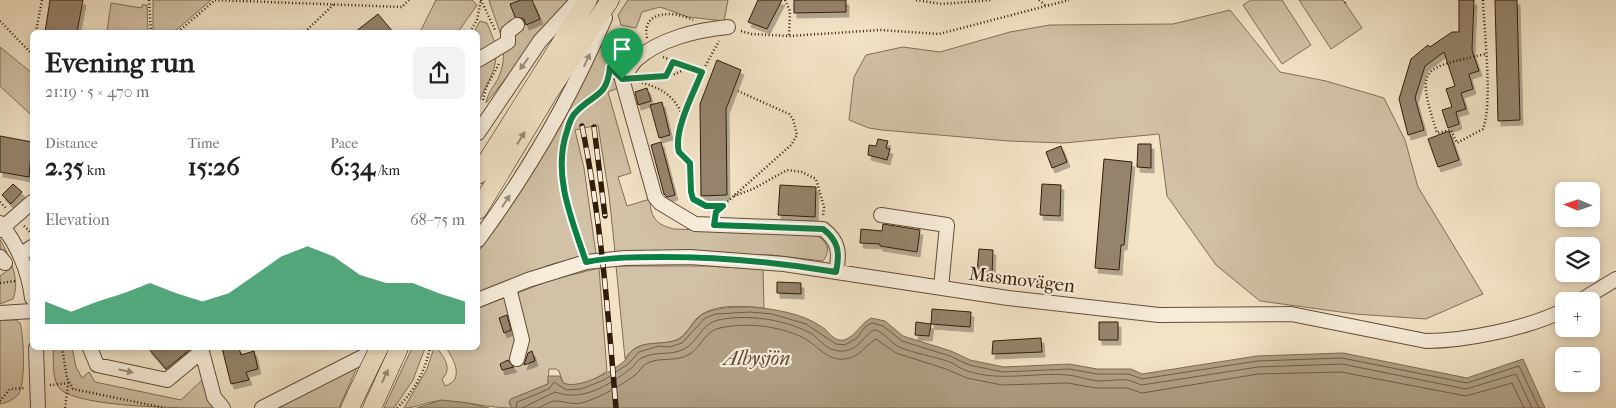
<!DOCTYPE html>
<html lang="en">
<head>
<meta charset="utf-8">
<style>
	body { margin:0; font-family:"IM FELL French Canon",serif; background:#f2f2f2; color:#202124; height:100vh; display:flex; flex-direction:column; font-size:19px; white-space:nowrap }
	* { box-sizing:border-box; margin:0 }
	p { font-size:16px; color:#757577 }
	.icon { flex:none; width:28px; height:28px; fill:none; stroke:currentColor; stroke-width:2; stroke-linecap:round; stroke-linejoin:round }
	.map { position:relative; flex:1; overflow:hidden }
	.side { position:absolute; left:30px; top:30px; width:450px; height:320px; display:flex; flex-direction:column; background:#fff; border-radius:8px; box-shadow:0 2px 8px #0003 }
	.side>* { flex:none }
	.needle { width:32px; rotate:272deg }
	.fabs { position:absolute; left:1555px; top:182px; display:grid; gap:10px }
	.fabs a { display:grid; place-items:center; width:45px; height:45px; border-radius:8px; background:#fff; box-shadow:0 2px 8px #0003; font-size:25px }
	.pin { position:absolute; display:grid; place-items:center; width:42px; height:42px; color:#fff; margin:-51px -21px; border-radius:50% 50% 50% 0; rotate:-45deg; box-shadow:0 0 5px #0007 }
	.pin .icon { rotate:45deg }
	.round { display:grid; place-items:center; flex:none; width:52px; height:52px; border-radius:8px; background:#f2f2f2 }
	.summary { display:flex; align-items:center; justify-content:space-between; height:85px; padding:0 15px }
	h1 { font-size:28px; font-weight:800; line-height:38px }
	.figures { display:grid; grid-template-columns:repeat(3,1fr); gap:8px; height:85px; padding:5px 15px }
	.figures div { display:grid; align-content:center }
	.figures b { font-size:25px; font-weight:800 }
	.figures small { font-size:14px; font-weight:400 }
	.figures p { font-size:14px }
	.chart { height:140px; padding:10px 15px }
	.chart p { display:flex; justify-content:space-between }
	.chart svg { width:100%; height:90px; margin-top:5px; fill:#0b8043; opacity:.7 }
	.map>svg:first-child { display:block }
</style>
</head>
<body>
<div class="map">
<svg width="1616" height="408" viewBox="0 0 1616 408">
	<defs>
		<filter id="shadow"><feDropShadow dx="3" dy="5" stdDeviation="0" flood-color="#0004"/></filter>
	</defs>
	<rect width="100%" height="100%" fill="#f2e3c6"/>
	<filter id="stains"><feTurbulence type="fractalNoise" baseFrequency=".004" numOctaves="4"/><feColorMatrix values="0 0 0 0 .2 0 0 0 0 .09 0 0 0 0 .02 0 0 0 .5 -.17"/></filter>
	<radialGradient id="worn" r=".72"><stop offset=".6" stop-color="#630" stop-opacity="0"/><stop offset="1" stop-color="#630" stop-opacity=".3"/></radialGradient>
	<path fill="#d1c1a6" stroke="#816f58" d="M153,0H211L174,32H153Z
		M436,0H472L477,5L458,32H420Z
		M489,0H569L486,103C488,90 498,83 501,71C509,44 496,25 489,0Z
		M628,0H728L724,21L688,17L660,7L642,12L636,28L621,25L618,15Z
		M1251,0H1282L1311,45L1282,64L1243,5Z
		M1299,0H1343L1362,28L1331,49Z
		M111,3L142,8V5H147L148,32H107Z
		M1230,10L1280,72L1326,81L1384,98L1405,140L1418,187L1483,294L1426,319L1355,314L1260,301L1216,265L1167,196L1159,134L1064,143L1008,141L882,130L869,128L849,120L854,77L866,55L903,47L940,52L1010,32L1050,25L1173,24Z
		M480,21L487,23L496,45L478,56V32H474Z
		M602,43L614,80L617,81L618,88L608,92L631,173L618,177L627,206L650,199C650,218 657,225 674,229L815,234C826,241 832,249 823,261L771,255L615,252L609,195L598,125L575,130L584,168L596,254L552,264L478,293V252L499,224L560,127Z
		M0,47L32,73V112L30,114L0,86Z
		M496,56C496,73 483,89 478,105V65Z
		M0,239C9,256 21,279 13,299L0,304V276L11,268L0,247Z
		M616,266H705L763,269L764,308C744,306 713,303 697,318C690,325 686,336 676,340C658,347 638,337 625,359Z
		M599,268L607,371C596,379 577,389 563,383L559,371L556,369H549L548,384L511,399L509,403L512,408C488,408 466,401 442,401C429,400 418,408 404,408L427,369L434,348H437C444,357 453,369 442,379L445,386C465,380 454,359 446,348H478V308L551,280Z
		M0,320H16L20,323C24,336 26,384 18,395C13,400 6,403 0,404Z
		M53,348H72L76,367L82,378L89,372L95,382L181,400L203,379L215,408C184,408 81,408 60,389C51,379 54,360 53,348Z
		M412,348H425L413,380L394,408H384Z
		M357,367L339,408H278Z"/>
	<path fill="#b0a086" stroke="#7d6c54" d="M751,307C774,309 802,313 822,327C829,331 833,342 844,340C856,336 860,324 871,318L885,321L903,336L951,351L970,360L1004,367L1069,364L1097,369H1131L1142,374L1257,356L1343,353L1467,378L1523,359L1545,408H512L509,402L511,399L548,384V376H560L563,383C578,390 615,371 626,359C629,354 631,351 636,348C650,340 669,346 681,338C690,331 694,318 705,313C719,307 735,307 751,307Z
		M441,400L468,403L489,408H417Z"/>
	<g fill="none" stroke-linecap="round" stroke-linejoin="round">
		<path stroke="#705e48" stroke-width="1" d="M516,408L517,402L549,389L554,382L566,390L581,389L604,380L628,364L639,352L659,346L670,347L682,343L705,318L716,314L750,312L772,314L806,324L836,344L845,345L857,338L865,327L872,323L883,326L902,341L950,356L969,365L1003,372L1069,369L1097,374H1129L1142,379L1257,361L1342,358L1467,383L1519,366L1539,408
			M522,408L555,392C582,402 608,386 630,369C636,365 637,359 644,357C657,351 671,356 684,349C698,342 701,324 718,320C747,314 784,319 810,333C819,338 823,347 834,350C858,357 866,330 875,330C883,331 891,343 899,347C916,354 933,356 950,362C956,365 961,369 967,371C1001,382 1034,372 1068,375C1078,376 1088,380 1098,381C1108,381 1118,379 1128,380C1133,381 1137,384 1142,385L1258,367L1342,364L1466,389L1516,374L1532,408
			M538,408C543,406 550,401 556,401C566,401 573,406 585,402C603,396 620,386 635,375C640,372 641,366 646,364C659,356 675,363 690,354C701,347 706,330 720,328C747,322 778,326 802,337C818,345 826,361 845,359C861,357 866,344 876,339L896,353L946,369L967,378L1002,385L1067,383L1096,388H1127L1142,393L1258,374L1341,372L1466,396L1512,383L1524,408"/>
	</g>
	<path fill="#95846c" stroke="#311d0a" filter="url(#shadow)" d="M50,0H83L77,32H45Z
		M521,0H532L540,19L526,25L524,19L515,17L510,4Z
		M758,0H782L767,29L748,22Z
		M794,0H846V12L794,13Z
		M1459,0H1474L1472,50L1479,71L1469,74L1473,89L1461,93L1466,109L1456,112L1459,124L1448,128L1442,110L1452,107L1446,89L1455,86L1444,52L1425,66L1415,98L1424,130L1408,135L1399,99L1411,59L1428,45L1430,47L1452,32H1459Z
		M1495,0H1517L1520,120L1498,121Z
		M378,14L393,32H355Z
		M717,60L741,70L726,109L727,195L701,196L700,104Z
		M647,88L651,101L638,105L635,92Z
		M662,102L670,135L659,138L650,105Z
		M1449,131L1459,160L1438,167L1428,139Z
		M0,136L32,142L29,177L0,172Z
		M878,139L888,141L886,148L890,149L887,160L868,155L869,145L876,146Z
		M661,142L675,195L667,197L664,194L651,145Z
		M1138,144H1151V168L1137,167Z
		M1061,146L1067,162L1052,168L1046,152Z
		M1104,159L1132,162L1124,245H1121L1119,270L1095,268Z
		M13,184L22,192L11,204L2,195Z
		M1042,184L1061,185L1060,216L1040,215Z
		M780,185L816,187L815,217L778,215Z
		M883,224L920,230L917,252L880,246V244L860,243L861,229L882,231Z
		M979,249L993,250L992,274L977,273Z
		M777,282L801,283V294L777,293Z
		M932,309L971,312L970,327L931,324Z
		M507,315L511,330L504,333L499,318Z
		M916,322L931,324L929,336L915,335Z
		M1099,322H1118V340H1099Z
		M1041,338L1042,352L992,354L993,341Z
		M148,348H192L166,369Z
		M222,348H239L241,355L254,351L258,369L246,372L249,380L231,384Z
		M532,351L535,361L524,365L528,353Z
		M508,360L514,367L502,370L500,364Z"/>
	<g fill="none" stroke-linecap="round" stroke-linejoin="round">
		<defs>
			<path id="minor" d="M728,27C697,30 659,39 636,60C631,65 627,73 622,79L655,197L660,203L695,224L823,229C839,241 840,253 836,272
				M478,60L508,42V32L517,25
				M478,133L540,41L578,0
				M881,215L947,225L941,288
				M0,223C17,243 29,272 32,298
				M0,230L32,202
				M478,240C529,171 571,98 605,18
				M20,255L32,247
				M0,257L5,263
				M509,288L522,340L517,359
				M478,300L528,280L586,262L625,258L690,257L784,264L1008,298L1159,315L1291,314L1426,341C1465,341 1529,328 1564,310
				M1580,301L1616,279
				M0,313L32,311
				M36,348L38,408
				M90,348L97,365L167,380L202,351
				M201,348L214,397L223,408
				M262,408L380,348"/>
			<path id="major" d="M478,175L588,0
				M478,210L548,94L610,0
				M350,408L357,393
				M372,408L399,348"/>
		</defs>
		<use href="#minor" stroke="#614e39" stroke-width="16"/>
		<use href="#major" stroke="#311d0a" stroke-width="19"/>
		<path stroke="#311d0a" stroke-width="2.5" stroke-dasharray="1 2.5" stroke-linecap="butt" d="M149,0L151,32
			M215,0L402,7L409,0
			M481,0L495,30
			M785,0L790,11L789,36
			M916,0L942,4L991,0
			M1039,0L1045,5
			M1483,0C1484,31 1493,103 1483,129L1457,143L1451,130L1437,133C1416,66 1420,69 1486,54
			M1345,3L1346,0
			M0,21L32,54
			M741,31L752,34L789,36L880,30L939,34L1069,0
			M36,32L42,0
			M178,32L215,0
			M305,32L334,4
			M470,32L477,20L481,0
			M647,38C641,9 676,11 693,20
			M607,42L626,53
			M607,45L610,67L613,71
			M663,57L702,72L687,108L678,149L680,155L691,163V192L693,199L706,206H723
			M702,72L719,41
			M666,76L673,62
			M639,77L673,75L688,68
			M635,81C658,86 676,95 683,118
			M483,100L486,88L500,62
			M575,113L604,89L608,78
			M568,126C552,170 568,207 581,249
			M734,196L753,189L787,170L802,172L816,179L824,207L823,217
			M0,202L6,208
			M717,211L791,145L797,135L793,119L789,114L738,91
			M24,226L32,234
			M0,283L16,281
			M62,348L67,378L73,389L165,408
			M50,385L69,383
			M0,401L10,389L25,388
			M65,408L68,385
			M397,408C414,391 425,372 430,348"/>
		<use href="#minor" stroke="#f7edda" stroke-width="14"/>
		<use href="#major" stroke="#f2e3c6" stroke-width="18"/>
		<defs>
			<path id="rail" d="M582,126C601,219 608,313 616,408
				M594,127L605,216"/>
		</defs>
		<use href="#rail" stroke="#311d0a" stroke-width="5.5"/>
		<use href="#rail" stroke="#f7edda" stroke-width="4" stroke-dasharray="11" stroke-linecap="butt"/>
		<defs>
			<path id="major-bridge" d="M357,393L379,348"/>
		</defs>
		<use href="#major-bridge" stroke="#311d0a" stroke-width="19" stroke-linecap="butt"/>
		<use href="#major-bridge" stroke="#f2e3c6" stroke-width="18"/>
	</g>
	<defs><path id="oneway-solid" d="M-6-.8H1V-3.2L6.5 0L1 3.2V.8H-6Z" transform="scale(1.25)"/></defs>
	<g fill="#9e8f7c">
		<use href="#oneway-solid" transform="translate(587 60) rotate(-65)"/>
		<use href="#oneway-solid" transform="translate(524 64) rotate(126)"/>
		<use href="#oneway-solid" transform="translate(506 201) rotate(-57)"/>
		<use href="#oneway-solid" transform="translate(126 371) rotate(12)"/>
	</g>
	<g fill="#9b8a71">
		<use href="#oneway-solid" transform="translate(521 138) rotate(-58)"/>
		<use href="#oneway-solid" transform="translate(385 376) rotate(-65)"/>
	</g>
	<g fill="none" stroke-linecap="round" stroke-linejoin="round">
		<defs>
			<path id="route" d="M673,62L702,72C694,92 673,131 679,152L690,163L691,192L693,199L706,206H723L716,212L714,225L823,229C839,241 840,253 836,272C778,262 720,257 662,257C637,257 611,257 586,262C572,220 552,175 567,131C569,124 571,116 577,111C595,93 607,97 610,67L622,79L666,76Z"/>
		</defs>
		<use href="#route" stroke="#fff" stroke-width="10"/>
		<use href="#route" stroke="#0b8043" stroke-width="6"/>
	</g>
	<g text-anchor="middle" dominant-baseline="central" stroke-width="4.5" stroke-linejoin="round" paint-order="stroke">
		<g font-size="19" fill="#311d0a" stroke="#f7edda">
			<text transform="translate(1022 280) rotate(7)">Masmovägen</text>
		</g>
		<g font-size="20" font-style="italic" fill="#5d4b35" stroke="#f7edda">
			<text x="757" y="358">Albysjön</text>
		</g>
	</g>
	<rect width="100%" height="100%" filter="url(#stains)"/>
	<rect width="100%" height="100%" fill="url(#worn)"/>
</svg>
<div class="fabs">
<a><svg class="needle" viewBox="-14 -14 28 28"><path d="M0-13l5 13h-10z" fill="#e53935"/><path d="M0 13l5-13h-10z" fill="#757577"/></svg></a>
<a><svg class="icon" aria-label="layers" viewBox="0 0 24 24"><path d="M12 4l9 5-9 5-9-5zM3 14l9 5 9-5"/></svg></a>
<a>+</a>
<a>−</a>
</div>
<div class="pin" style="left:622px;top:79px;background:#1e9e55"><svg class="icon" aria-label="arrive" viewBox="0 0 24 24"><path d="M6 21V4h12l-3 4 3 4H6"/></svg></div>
<section class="side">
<div class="summary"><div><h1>Evening run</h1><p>21:19 · 5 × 470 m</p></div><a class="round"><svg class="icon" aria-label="share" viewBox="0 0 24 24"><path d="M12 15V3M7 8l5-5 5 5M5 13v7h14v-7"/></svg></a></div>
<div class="figures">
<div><p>Distance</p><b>2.35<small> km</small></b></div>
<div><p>Time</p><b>15:26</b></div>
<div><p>Pace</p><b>6:34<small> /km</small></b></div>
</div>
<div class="chart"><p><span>Elevation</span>68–75 m</p>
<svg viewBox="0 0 160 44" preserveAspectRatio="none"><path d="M0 44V33L10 38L20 33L30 29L40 24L50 29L60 33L70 29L80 20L90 11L100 6L110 11L120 20L130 24L140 24L150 29L160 33V44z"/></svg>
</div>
</section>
</div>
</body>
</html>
